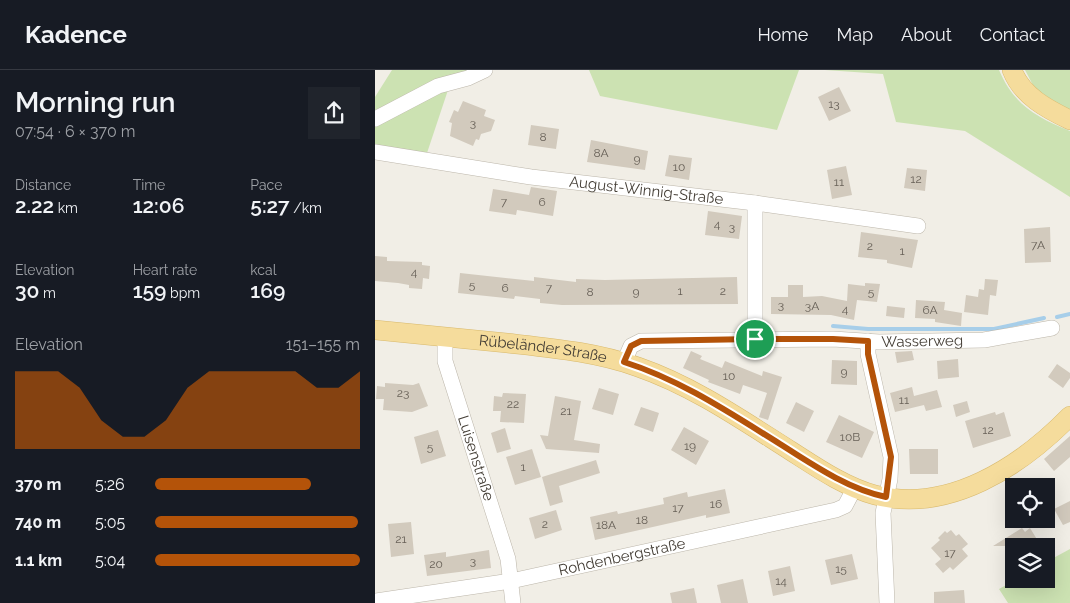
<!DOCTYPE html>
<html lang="en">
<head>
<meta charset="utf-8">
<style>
	body { margin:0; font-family:Raleway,sans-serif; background:#20242c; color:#f1f3f6; height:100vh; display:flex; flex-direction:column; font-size:19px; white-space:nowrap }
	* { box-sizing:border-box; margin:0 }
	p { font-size:16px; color:#9ea1a6 }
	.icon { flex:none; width:28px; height:28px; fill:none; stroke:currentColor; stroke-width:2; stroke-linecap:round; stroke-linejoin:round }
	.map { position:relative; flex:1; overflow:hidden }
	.sheet { display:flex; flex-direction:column; background:#171b24; width:375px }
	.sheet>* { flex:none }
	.fabs { position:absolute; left:630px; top:408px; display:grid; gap:10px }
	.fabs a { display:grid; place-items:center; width:50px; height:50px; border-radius:0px; background:#171b24; box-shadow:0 5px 20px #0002; font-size:25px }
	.pin { position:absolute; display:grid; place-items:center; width:42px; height:42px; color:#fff; margin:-21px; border:2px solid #fff; border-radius:50%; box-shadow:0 1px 5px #0007 }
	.round { display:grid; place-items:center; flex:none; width:52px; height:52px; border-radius:0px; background:#20242c }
	.head { display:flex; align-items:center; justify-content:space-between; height:85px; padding:0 15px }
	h1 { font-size:28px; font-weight:600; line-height:38px }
	.stats { display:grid; grid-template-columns:repeat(3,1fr); gap:8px; height:85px; padding:5px 15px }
	.stats div { display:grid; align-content:center }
	.stats b { font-size:21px; font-weight:600 }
	.stats small { font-size:14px; font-weight:400 }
	.stats p { font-size:14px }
	.chart { height:140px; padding:10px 15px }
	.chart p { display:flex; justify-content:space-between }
	.chart svg { width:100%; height:90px; margin-top:5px; fill:#b45309; opacity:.7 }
	ul { padding:0 15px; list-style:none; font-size:16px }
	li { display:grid; grid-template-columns:80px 60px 1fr; align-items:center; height:38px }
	li i { height:12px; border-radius:6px; background:#b45309 }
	header { display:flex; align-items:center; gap:30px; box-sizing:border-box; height:70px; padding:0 25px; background:#171b24; border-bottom:1px solid #363941 }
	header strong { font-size:24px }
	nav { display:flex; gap:28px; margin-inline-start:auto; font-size:18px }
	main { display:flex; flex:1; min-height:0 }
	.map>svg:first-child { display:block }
</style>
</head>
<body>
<header>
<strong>Kadence</strong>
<nav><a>Home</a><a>Map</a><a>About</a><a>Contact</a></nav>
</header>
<main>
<section class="sheet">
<div class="head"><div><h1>Morning run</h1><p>07:54 · 6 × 370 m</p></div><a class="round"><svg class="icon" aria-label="share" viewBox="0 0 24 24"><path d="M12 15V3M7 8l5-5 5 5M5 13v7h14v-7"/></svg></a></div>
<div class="stats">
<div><p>Distance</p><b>2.22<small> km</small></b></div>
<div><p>Time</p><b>12:06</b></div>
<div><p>Pace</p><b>5:27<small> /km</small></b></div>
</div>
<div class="stats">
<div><p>Elevation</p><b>30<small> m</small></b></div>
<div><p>Heart rate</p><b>159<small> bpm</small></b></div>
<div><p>kcal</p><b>169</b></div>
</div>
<div class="chart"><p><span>Elevation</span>151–155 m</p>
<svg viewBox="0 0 160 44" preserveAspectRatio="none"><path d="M0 44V6L10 6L20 6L30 14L40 30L50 38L60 38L70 30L80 14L90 6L100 6L110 6L120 6L130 6L140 14L150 14L160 6V44z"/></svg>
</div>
<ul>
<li><b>370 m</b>5:26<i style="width:76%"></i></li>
<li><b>740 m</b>5:05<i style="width:99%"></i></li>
<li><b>1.1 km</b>5:04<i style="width:100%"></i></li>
</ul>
</section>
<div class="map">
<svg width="695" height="533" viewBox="0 0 695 533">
	<rect width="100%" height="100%" fill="#f1eee6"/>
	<path fill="#cce2b2" d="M17,0H109L73,20L52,83L0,76V27Z
		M214,0H424L402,60L225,26Z
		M450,0H624C639,35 661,47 695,61V127L590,61L521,52L508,4Z
		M650,0H695V41L660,19Z
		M695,479V533H633L624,519L642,509H671V492Z"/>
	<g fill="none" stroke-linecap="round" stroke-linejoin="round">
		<path stroke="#a7cee9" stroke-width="4" d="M682,247L695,244
			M458,256L493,259H619L669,248"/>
	</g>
	<path fill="#d2cabd" d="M464,17L476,41L454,51L443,27Z
		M88,31L111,40L109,46L120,50L116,61L106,64L104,70L101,69L98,76L75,66L77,53L74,52L79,40L83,42Z
		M156,55L184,59L181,79L153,75Z
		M216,70L273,81L270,100L212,92Z
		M294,85L317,88L314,110L290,106Z
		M471,96L477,125L457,129L452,100Z
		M532,98L552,100L550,121L529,118Z
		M156,117L182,121L178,146L142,140L141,145L114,141L118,119L154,125Z
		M333,141L367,146L364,169L330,165Z
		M675,157L676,192L650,193L649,159Z
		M486,162L543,170L537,198L512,193V190L483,187Z
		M0,186L12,187V191L47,192V195L55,196L54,209L48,208L47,219L34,218V215L23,213L0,211Z
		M85,203L159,211V207L201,212V209L230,210L362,207L363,234L187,235L165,233V229L140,226L139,229L83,223Z
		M610,209L623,210L621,226L615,225L613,245L589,242L591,225L603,227L604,219L609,220Z
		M490,213L505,214L502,232L482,230L479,250L456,245L396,244V227H413V215H428V227L447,226L472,231L473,214L490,216Z
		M541,230L570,232L569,240L587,243L586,256L560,252V249L540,248Z
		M512,236L530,238L529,248L511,246Z
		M316,281L327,286L325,289L347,298L350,291L387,306L388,301L407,307L393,350L384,347L392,323L368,315L365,324L333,312L334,310L308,298Z
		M537,281L539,290L522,293L520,282Z
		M583,289L584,307L563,309L562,291Z
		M457,290L482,291V315L456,314Z
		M682,294L695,303V308L688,318L673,307Z
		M10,313L38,315L44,313L53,336L37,342L8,340L9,329H1L2,316L10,317Z
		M537,317L539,326L562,320L567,337L551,341L549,335L520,342L515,323Z
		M224,318L244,324L238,345L217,339Z
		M128,323L151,324L149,353L125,352L126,341H118L119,326L127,327Z
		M180,326L206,331L199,370L225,374L224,383L171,379L165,365L173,366Z
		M592,331L595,342L581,347L578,335Z
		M421,332L439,341L429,362L411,353Z
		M266,337L284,343L278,362L259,355Z
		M620,342L621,345L629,342L636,366L598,378L590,351Z
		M464,345L499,362L487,388L451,372Z
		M309,357L334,371L321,395L296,380Z
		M130,358L136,379L122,383L116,363Z
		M63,360L71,386L46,394L39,367Z
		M695,366V387L679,401L669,389Z
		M157,379L166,407L140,415L131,387Z
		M534,379H563V404H535Z
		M221,390L225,403L184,416L188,432L175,436L167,407Z
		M350,419L355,443L331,448V445L220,470L215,447L242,441L243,444L289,434L288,428L312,422L313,427Z
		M695,431V452L688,455L679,439Z
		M181,440L187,460L160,469L154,448Z
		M36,452L39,484L16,487L13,454Z
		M647,458L650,462L655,458L663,471L661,472L663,476H618Z
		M576,460L581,466L584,464L593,474L587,479L593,486L578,500L575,497L568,503L560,494L566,489L556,478L565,470L563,468L570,461L572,463Z
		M114,480L116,498L52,506L49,485L71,482V487Z
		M477,484L483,509L456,515L450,490Z
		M415,496L420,521L398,526L393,501Z
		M368,509L373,533H346L342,515Z
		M319,518L322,533H297L295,523Z
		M589,520L590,533H559V522Z"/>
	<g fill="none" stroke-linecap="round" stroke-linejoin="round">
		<defs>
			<g id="minor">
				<path d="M0,49L63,16L93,8L110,0"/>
				<path id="s1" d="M0,82L156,107L380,133L543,156"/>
				<path id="s2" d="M70,267V291L133,489L138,533"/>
				<path d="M380,269V133"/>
				<path d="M493,271V284L516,387L515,409L508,443L512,533"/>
				<path id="s3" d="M249,292L256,276L266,271L458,269L504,272L609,270L677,258"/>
				<path id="s4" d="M0,531L136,511L461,440L470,436L480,417"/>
			</g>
			<g id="major">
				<path d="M637,0C647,26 672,39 695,50"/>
				<path id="s5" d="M0,260C44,264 88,269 132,273C176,278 221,282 263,297C318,316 367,350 416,381C441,397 470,417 500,425C574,444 646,396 695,346"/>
			</g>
		</defs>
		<use href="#minor" stroke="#bcb6aa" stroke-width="16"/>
		<use href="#major" stroke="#d8b96d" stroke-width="20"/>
		<use href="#minor" stroke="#fff" stroke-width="15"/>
		<use href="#major" stroke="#f5dc9c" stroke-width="19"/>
	</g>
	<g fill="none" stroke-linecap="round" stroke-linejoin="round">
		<defs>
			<path id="route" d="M380,269H458L493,271V284L516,387L511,427C473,419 438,395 405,374C355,343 306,310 249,292L256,276L266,271Z"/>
		</defs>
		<use href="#route" stroke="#fff" stroke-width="10"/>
		<use href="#route" stroke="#b45309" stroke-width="6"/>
	</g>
	<g text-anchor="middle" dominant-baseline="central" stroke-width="4.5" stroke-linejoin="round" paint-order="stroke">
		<g font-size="12" fill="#686158">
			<text x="459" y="34">13</text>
			<text x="98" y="53">3</text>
			<text x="168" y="67">8</text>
			<text x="226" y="83">8A</text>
			<text x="262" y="89">9</text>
			<text x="304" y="97">10</text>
			<text x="541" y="109">12</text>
			<text x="464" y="112">11</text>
			<text x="129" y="132">7</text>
			<text x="167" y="132">6</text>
			<text x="342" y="154">4</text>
			<text x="357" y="157">3</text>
			<text x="663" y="175">7A</text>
			<text x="495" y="176">2</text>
			<text x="527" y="181">1</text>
			<text x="39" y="202">4</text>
			<text x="97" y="215">5</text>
			<text x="130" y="218">6</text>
			<text x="174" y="218">7</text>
			<text x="305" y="221">1</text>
			<text x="348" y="221">2</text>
			<text x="215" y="222">8</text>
			<text x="261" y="222">9</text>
			<text x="496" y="222">5</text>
			<text x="406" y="235">3</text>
			<text x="437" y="236">3A</text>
			<text x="470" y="239">4</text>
			<text x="555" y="240">6A</text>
			<text x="469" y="302">9</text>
			<text x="354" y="306">10</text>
			<text x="28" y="323">23</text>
			<text x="529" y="330">11</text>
			<text x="138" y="334">22</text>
			<text x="191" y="341">21</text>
			<text x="613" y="360">12</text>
			<text x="475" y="367">10B</text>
			<text x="315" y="376">19</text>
			<text x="55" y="377">5</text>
			<text x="148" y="397">1</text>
			<text x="341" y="434">16</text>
			<text x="303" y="438">17</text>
			<text x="267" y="450">18</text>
			<text x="170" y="454">2</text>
			<text x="231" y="455">18A</text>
			<text x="26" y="469">21</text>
			<text x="575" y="483">17</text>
			<text x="98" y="491">3</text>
			<text x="61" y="494">20</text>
			<text x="466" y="499">15</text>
			<text x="406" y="511">14</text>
		</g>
		<g font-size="15" fill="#443e36" stroke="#fff">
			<text stroke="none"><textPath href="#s1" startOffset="274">August-Winnig-Straße</textPath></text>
			<text stroke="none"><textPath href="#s3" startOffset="310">Wasserweg</textPath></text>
			<text stroke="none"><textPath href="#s5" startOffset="169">Rübeländer Straße</textPath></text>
			<text stroke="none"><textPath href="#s2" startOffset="126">Luisenstraße</textPath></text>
			<text stroke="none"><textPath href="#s4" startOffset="251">Rohdenbergstraße</textPath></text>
		</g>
	</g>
</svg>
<div class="fabs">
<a><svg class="icon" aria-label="locate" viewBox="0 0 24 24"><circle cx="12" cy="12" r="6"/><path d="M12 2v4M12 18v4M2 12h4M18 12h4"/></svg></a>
<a><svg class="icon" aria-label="layers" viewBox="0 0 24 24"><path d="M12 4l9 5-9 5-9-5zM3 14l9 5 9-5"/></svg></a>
</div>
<div class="pin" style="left:380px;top:269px;background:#1e9e55"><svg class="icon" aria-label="arrive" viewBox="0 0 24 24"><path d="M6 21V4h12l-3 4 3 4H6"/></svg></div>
</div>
</main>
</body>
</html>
